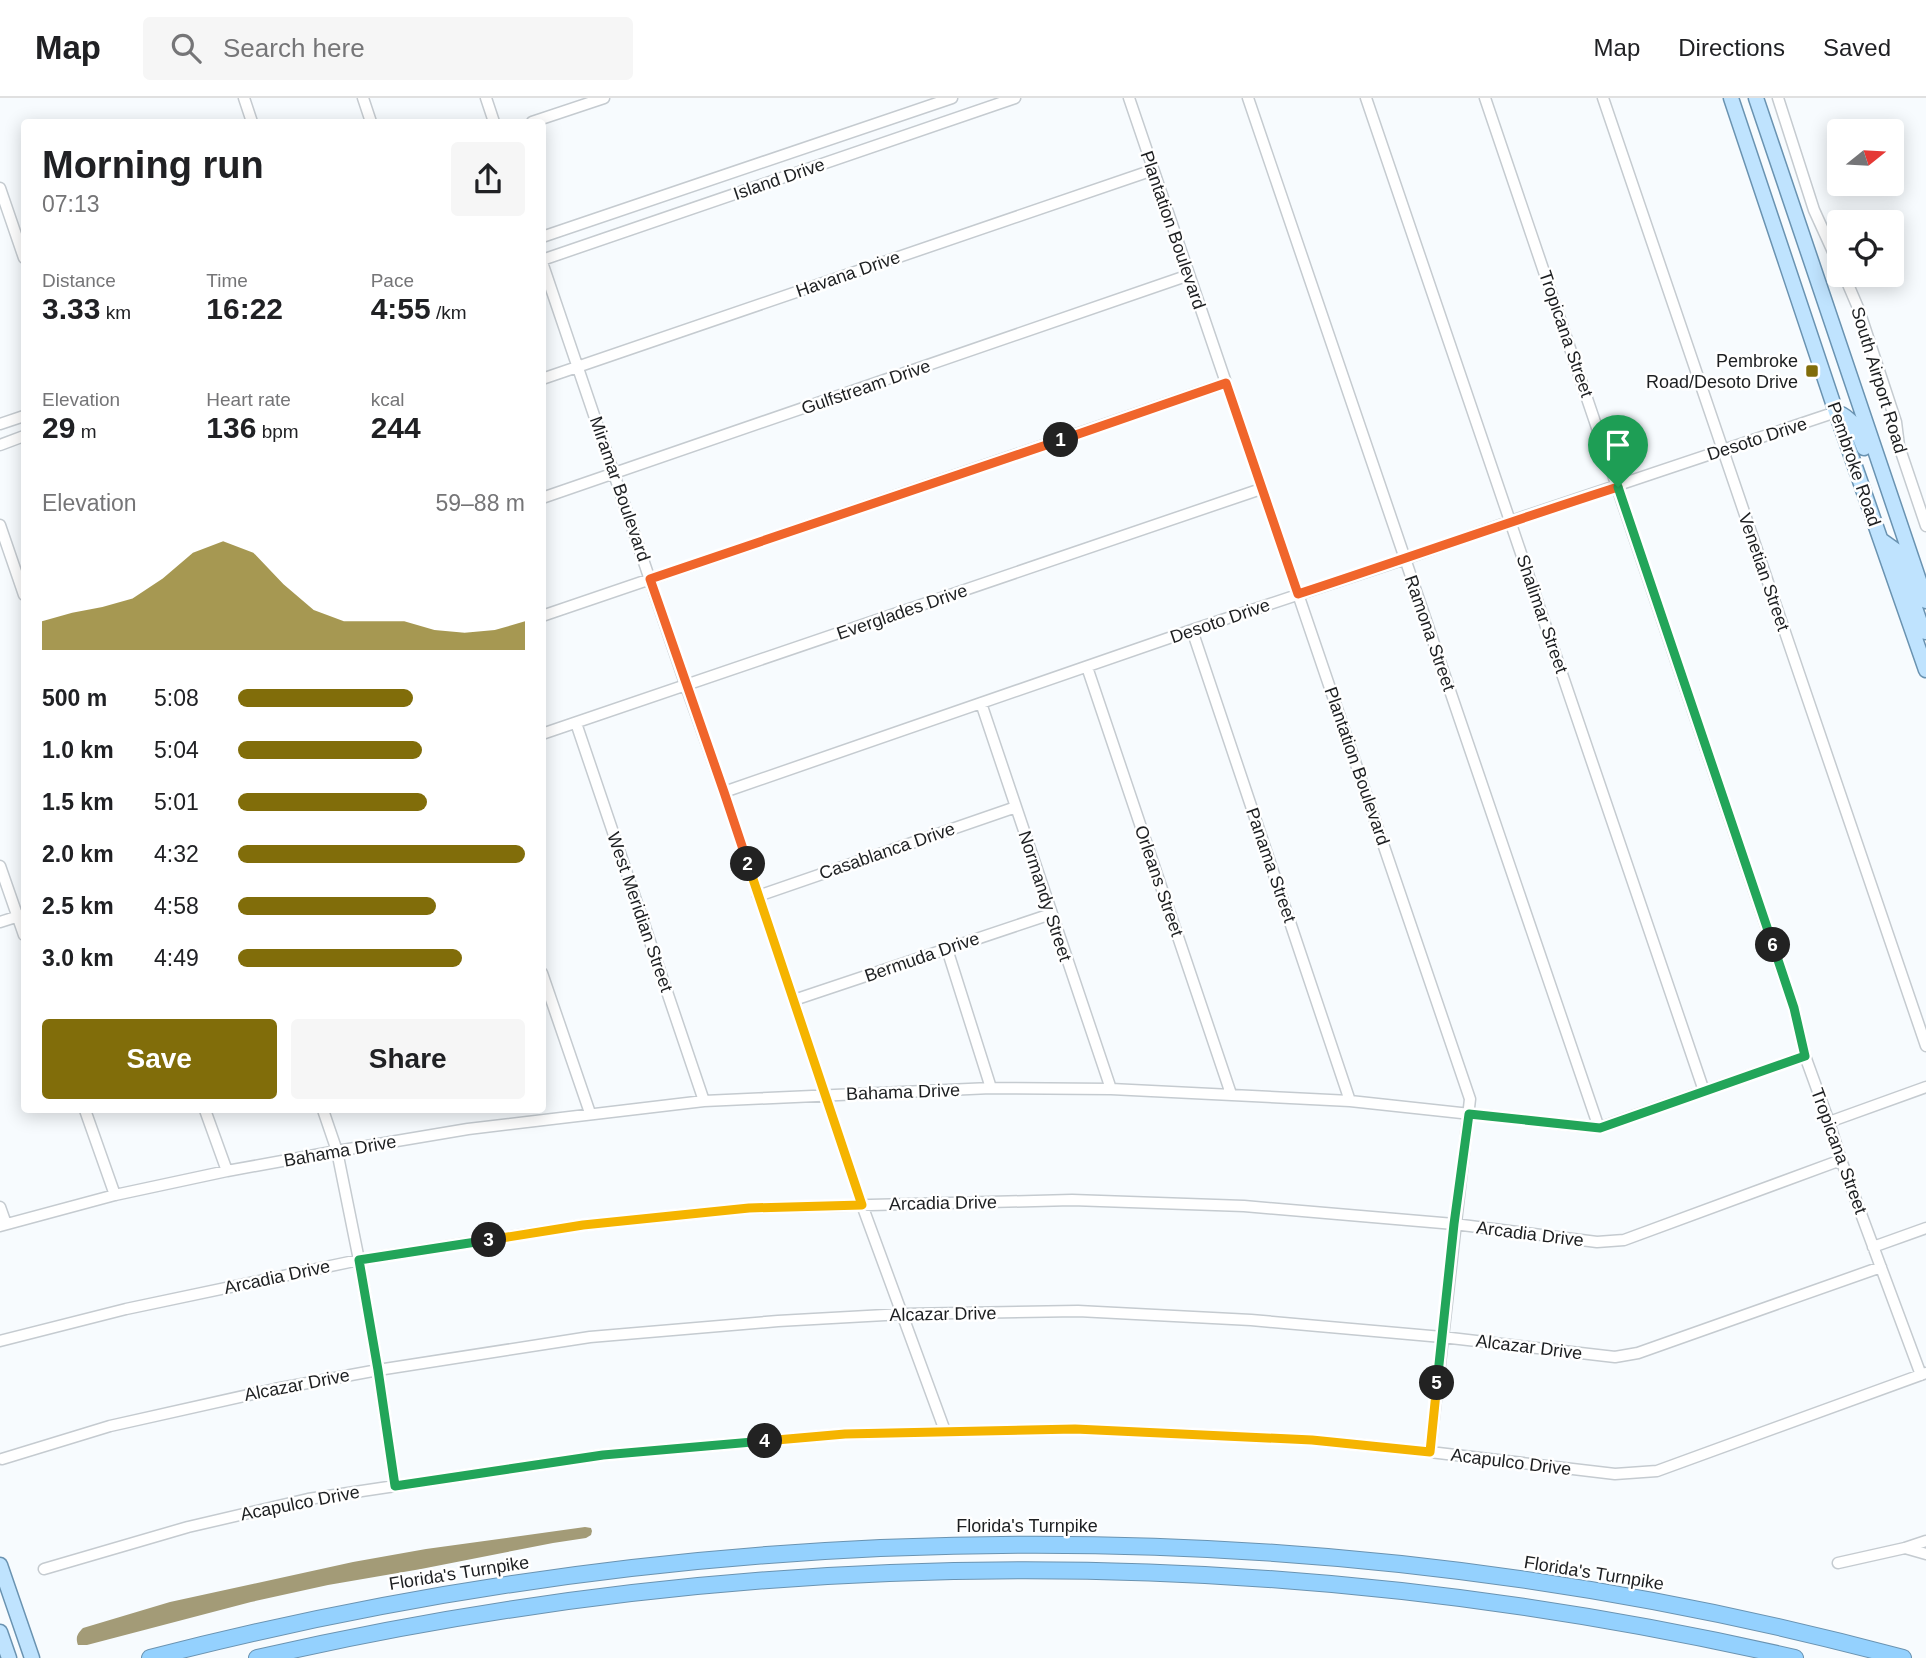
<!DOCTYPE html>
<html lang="en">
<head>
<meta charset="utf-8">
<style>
	body { margin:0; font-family:Helvetica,sans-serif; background:#f6f6f6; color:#202124; height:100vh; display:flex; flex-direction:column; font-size:26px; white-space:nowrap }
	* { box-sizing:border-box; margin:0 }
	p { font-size:23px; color:#757577 }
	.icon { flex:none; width:38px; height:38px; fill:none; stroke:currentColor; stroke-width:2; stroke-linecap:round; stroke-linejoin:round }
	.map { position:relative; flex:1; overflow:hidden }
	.side { position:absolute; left:21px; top:21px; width:525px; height:994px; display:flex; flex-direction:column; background:#fff; border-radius:7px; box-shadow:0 4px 18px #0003 }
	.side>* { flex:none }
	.needle { width:46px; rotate:72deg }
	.controls { position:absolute; left:1827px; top:21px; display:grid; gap:14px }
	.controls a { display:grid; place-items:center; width:77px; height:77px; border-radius:7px; background:#fff; box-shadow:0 4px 18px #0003; font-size:35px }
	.pin { position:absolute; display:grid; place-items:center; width:60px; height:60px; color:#fff; margin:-72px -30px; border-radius:50% 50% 50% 0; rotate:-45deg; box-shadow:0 0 7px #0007 }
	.pin .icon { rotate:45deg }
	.km { position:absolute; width:35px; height:35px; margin:-18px; border-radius:50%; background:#222; color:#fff; font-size:19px; line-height:35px; text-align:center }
	.round { display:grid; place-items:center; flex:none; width:74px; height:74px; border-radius:7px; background:#f6f6f6 }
	.head { display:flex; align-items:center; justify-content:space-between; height:119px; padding:0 21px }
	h1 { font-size:38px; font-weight:800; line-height:52px }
	.stats { display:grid; grid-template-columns:repeat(3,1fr); gap:10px; height:119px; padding:7px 21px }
	.stats div { display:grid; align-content:center }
	.stats b { font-size:30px; font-weight:800 }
	.stats small { font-size:19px; font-weight:400 }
	.stats p { font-size:19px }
	.chart { height:196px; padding:14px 21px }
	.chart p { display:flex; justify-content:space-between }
	.chart svg { width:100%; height:126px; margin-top:7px; fill:#816d0a; opacity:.7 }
	.primary-button { display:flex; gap:14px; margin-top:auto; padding:14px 21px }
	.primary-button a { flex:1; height:80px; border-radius:7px; background:#816d0a; color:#fff; font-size:28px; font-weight:800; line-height:80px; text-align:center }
	.primary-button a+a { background:#f6f6f6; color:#202124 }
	ul { padding:0 21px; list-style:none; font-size:23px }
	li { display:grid; grid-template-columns:112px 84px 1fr; align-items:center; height:52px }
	li i { height:18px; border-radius:9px; background:#816d0a }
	header { display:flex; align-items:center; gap:42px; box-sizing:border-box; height:98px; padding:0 35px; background:#fff; border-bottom:2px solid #e0e0e0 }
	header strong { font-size:33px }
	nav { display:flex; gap:38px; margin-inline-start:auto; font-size:24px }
	.search { width:490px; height:63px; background:#f6f6f6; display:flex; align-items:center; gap:18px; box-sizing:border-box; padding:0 24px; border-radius:7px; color:#757577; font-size:26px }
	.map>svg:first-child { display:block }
</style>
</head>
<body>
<header>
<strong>Map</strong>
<div class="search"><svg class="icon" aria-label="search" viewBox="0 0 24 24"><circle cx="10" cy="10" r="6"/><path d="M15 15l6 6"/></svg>Search here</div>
<nav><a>Map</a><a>Directions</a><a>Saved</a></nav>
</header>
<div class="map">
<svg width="1926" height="1560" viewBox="0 0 1926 1560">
	<rect width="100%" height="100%" fill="#f7fbfe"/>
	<path fill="#a39b77" d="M585,1429L591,1430L592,1433L591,1437L586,1440L553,1445L421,1471L328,1487L251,1504L87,1547H78C75,1539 78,1535 83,1530L170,1504L353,1464L426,1451Z"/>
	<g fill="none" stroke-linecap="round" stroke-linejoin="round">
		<defs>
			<path id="minor" d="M244,0L252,24
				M363,0L371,24
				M486,0L494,24
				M1129,0L1470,1001L1430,1354
				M1248,0L1599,1030
				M1366,0L1704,993
				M1485,0L1794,910L1805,958L1829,1024L1841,1062L1921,1277
				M1603,0L1926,948
				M1778,0L1814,112L1839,167
				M532,24L604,0
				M0,90L24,160
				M542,139L952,0
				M542,162L1015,0
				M542,164L686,588L724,694L862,1107L945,1333
				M1844,177L1859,212L1896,324L1899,348L1926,428
				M542,281L1153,72
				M0,326L24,318
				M0,347L24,338
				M542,400L1189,177
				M0,427L24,497
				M542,518L1226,285
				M1192,532L1350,1003
				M1087,569L1231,996
				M981,605L1111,991
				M576,625L704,1003
				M542,636L1261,391
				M724,694L1192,532L1405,461L1511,423L1836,314
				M0,768L24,837
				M758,798L1016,709
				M0,824L22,817
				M947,851L991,990
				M542,875L590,1015
				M794,902L1051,816
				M85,1012L115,1097
				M205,1012L227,1073
				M323,1012L337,1053L359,1162L378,1272L395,1388
				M1829,1024L1926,989
				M0,1109L6,1126
				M0,1128L115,1097L227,1073L337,1053L468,1031L704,1003L991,990L1111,991L1350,1003L1599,1030L1805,958
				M1873,1149L1926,1130
				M0,1243L126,1211L359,1162L583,1127L749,1110L1072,1102L1244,1108L1454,1126L1597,1144L1624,1142L1841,1062
				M2,1361L110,1328L275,1291L378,1272L590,1239L778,1223L903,1216L1078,1213L1251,1222L1442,1239L1615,1259L1638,1255L1881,1169
				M1905,1450L1926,1456
				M1838,1465L1905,1450L1926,1443
				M44,1471L188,1429L308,1401L603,1357L845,1336L1075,1331L1312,1342L1430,1354L1615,1376L1657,1373L1926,1275"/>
			<path id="major" d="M1731,0L1836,314L1926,572
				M1756,0L1926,503
				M1836,314C1854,320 1858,334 1864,350
				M1881,442L1895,452L1923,533L1926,534
				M0,1467L32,1560
				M0,1534L9,1560"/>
			<path id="highway" d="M150,1560C722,1412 1332,1406 1903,1560
				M257,1560C765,1443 1286,1443 1795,1560"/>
		</defs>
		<use href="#minor" stroke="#c5cbd0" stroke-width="13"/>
		<use href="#major" stroke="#6a93b1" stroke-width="17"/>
		<use href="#highway" stroke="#6a93b1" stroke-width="18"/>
		<use href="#minor" stroke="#fff" stroke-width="10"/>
		<use href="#major" stroke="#bfe3fe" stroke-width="14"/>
		<use href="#highway" stroke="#94d1fe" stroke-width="16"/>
	</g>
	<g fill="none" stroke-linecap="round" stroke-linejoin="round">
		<defs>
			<path id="split-1" d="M1061,342L1226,285L1298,496C1405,461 1511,423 1618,389"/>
			<path id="split-2" d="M748,766L724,694L650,481L1061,342"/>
			<path id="split-3" d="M489,1142L583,1127L749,1110L862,1107L748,766"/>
			<path id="split-4" d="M489,1142L359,1162L378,1272L395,1388L603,1357L765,1343"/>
			<path id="split-5" d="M765,1343L845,1336L1075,1331L1312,1342L1430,1354L1437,1285"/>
			<path id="split-6" d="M1437,1285L1454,1126L1469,1016L1600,1030L1805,958L1794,910L1773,847"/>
			<path id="split-7" d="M1618,389L1773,847"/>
		</defs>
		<use href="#split-1" stroke="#fff" stroke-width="14"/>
		<use href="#split-2" stroke="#fff" stroke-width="14"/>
		<use href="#split-3" stroke="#fff" stroke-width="14"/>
		<use href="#split-4" stroke="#fff" stroke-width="14"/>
		<use href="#split-5" stroke="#fff" stroke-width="14"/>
		<use href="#split-6" stroke="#fff" stroke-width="14"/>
		<use href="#split-7" stroke="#fff" stroke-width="14"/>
		<use href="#split-1" stroke="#f0652b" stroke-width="9"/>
		<use href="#split-2" stroke="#f0652b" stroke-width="9"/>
		<use href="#split-3" stroke="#f5b400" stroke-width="9"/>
		<use href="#split-4" stroke="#22a559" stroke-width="9"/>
		<use href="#split-5" stroke="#f5b400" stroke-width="9"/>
		<use href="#split-6" stroke="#22a559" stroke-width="9"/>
		<use href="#split-7" stroke="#22a559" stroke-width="9"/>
	</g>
	<rect fill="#816d0a" stroke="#fff" stroke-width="2.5" x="1805" y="266" width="14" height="14" rx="3.5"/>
	<g text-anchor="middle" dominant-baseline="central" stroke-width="5" stroke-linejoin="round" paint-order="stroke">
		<g font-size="18" fill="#1d1f21" stroke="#fff">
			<text transform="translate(779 81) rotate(-19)">Island Drive</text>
			<text transform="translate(1173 132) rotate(71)">Plantation Boulevard</text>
			<text transform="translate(848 176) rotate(-19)">Havana Drive</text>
			<text transform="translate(1566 236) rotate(71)">Tropicana Street</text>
			<text transform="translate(1879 282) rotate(73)">South Airport Road</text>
			<text transform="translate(866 289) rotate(-19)">Gulfstream Drive</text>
			<text transform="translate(1757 341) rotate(-18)">Desoto Drive</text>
			<text transform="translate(1854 366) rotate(71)">Pembroke Road</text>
			<text transform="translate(620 391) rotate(71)">Miramar Boulevard</text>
			<text transform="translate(1764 474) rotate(71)">Venetian Street</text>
			<text transform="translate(902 514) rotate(-19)">Everglades Drive</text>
			<text transform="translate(1542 516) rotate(71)">Shalimar Street</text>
			<text transform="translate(1220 523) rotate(-19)">Desoto Drive</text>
			<text transform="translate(1430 535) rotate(71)">Ramona Street</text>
			<text transform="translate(1357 668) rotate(71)">Plantation Boulevard</text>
			<text transform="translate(887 753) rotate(-19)">Casablanca Drive</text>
			<text transform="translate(1271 767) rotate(71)">Panama Street</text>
			<text transform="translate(1159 783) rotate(71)">Orleans Street</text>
			<text transform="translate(1045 798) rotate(72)">Normandy Street</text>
			<text transform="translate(640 814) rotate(71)">West Meridian Street</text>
			<text transform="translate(922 859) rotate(-19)">Bermuda Drive</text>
			<text transform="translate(903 994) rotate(-2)">Bahama Drive</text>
			<text transform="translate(340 1053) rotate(-10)">Bahama Drive</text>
			<text transform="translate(1839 1053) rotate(70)">Tropicana Street</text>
			<text transform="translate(943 1105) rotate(-1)">Arcadia Drive</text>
			<text transform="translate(1530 1136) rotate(7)">Arcadia Drive</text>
			<text transform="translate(277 1179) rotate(-12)">Arcadia Drive</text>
			<text transform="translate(943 1216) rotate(-1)">Alcazar Drive</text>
			<text transform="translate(1529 1249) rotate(7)">Alcazar Drive</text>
			<text transform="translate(297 1287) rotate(-11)">Alcazar Drive</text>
			<text transform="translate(1511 1364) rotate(7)">Acapulco Drive</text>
			<text transform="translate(300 1405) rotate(-11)">Acapulco Drive</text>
			<text x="1027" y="1428">Florida's Turnpike</text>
			<text transform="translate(459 1475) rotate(-9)">Florida's Turnpike</text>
			<text transform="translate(1594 1475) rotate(9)">Florida's Turnpike</text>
		</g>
		<g font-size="18" fill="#1d1f21" stroke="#fff" text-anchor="end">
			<text x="1798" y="263">Pembroke<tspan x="1798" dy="21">Road/Desoto Drive</tspan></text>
		</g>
	</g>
</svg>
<div class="controls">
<a><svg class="needle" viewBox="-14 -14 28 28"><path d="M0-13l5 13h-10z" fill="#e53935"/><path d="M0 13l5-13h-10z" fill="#757577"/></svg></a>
<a><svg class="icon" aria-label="locate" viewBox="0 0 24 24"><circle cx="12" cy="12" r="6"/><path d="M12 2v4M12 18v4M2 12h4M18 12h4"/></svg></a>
</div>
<div class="pin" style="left:1618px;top:389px;background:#1e9e55"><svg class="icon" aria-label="arrive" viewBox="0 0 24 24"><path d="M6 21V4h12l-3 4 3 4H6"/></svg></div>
<b class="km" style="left:1061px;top:342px">1</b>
<b class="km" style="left:748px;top:766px">2</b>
<b class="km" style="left:489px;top:1142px">3</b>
<b class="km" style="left:765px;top:1343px">4</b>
<b class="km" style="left:1437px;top:1285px">5</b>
<b class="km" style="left:1773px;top:847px">6</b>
<section class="side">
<div class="head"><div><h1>Morning run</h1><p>07:13</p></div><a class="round"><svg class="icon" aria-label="share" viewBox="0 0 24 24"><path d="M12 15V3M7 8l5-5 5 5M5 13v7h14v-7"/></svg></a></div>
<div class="stats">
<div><p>Distance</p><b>3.33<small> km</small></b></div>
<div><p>Time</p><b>16:22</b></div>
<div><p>Pace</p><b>4:55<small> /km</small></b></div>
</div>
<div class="stats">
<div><p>Elevation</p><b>29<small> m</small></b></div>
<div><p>Heart rate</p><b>136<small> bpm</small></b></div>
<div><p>kcal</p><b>244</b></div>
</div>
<div class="chart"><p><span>Elevation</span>59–88 m</p>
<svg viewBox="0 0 160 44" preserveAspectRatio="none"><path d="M0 44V34L10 31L20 29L30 26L40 19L50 10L60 6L70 10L80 21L90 30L100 34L110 34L120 34L130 37L140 38L150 37L160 34V44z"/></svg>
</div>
<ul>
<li><b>500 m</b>5:08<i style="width:61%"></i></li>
<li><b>1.0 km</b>5:04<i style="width:64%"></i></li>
<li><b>1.5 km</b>5:01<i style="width:66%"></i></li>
<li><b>2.0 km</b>4:32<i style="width:100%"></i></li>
<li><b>2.5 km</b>4:58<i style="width:69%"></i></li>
<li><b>3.0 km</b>4:49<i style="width:78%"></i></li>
</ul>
<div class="primary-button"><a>Save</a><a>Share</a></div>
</section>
</div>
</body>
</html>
